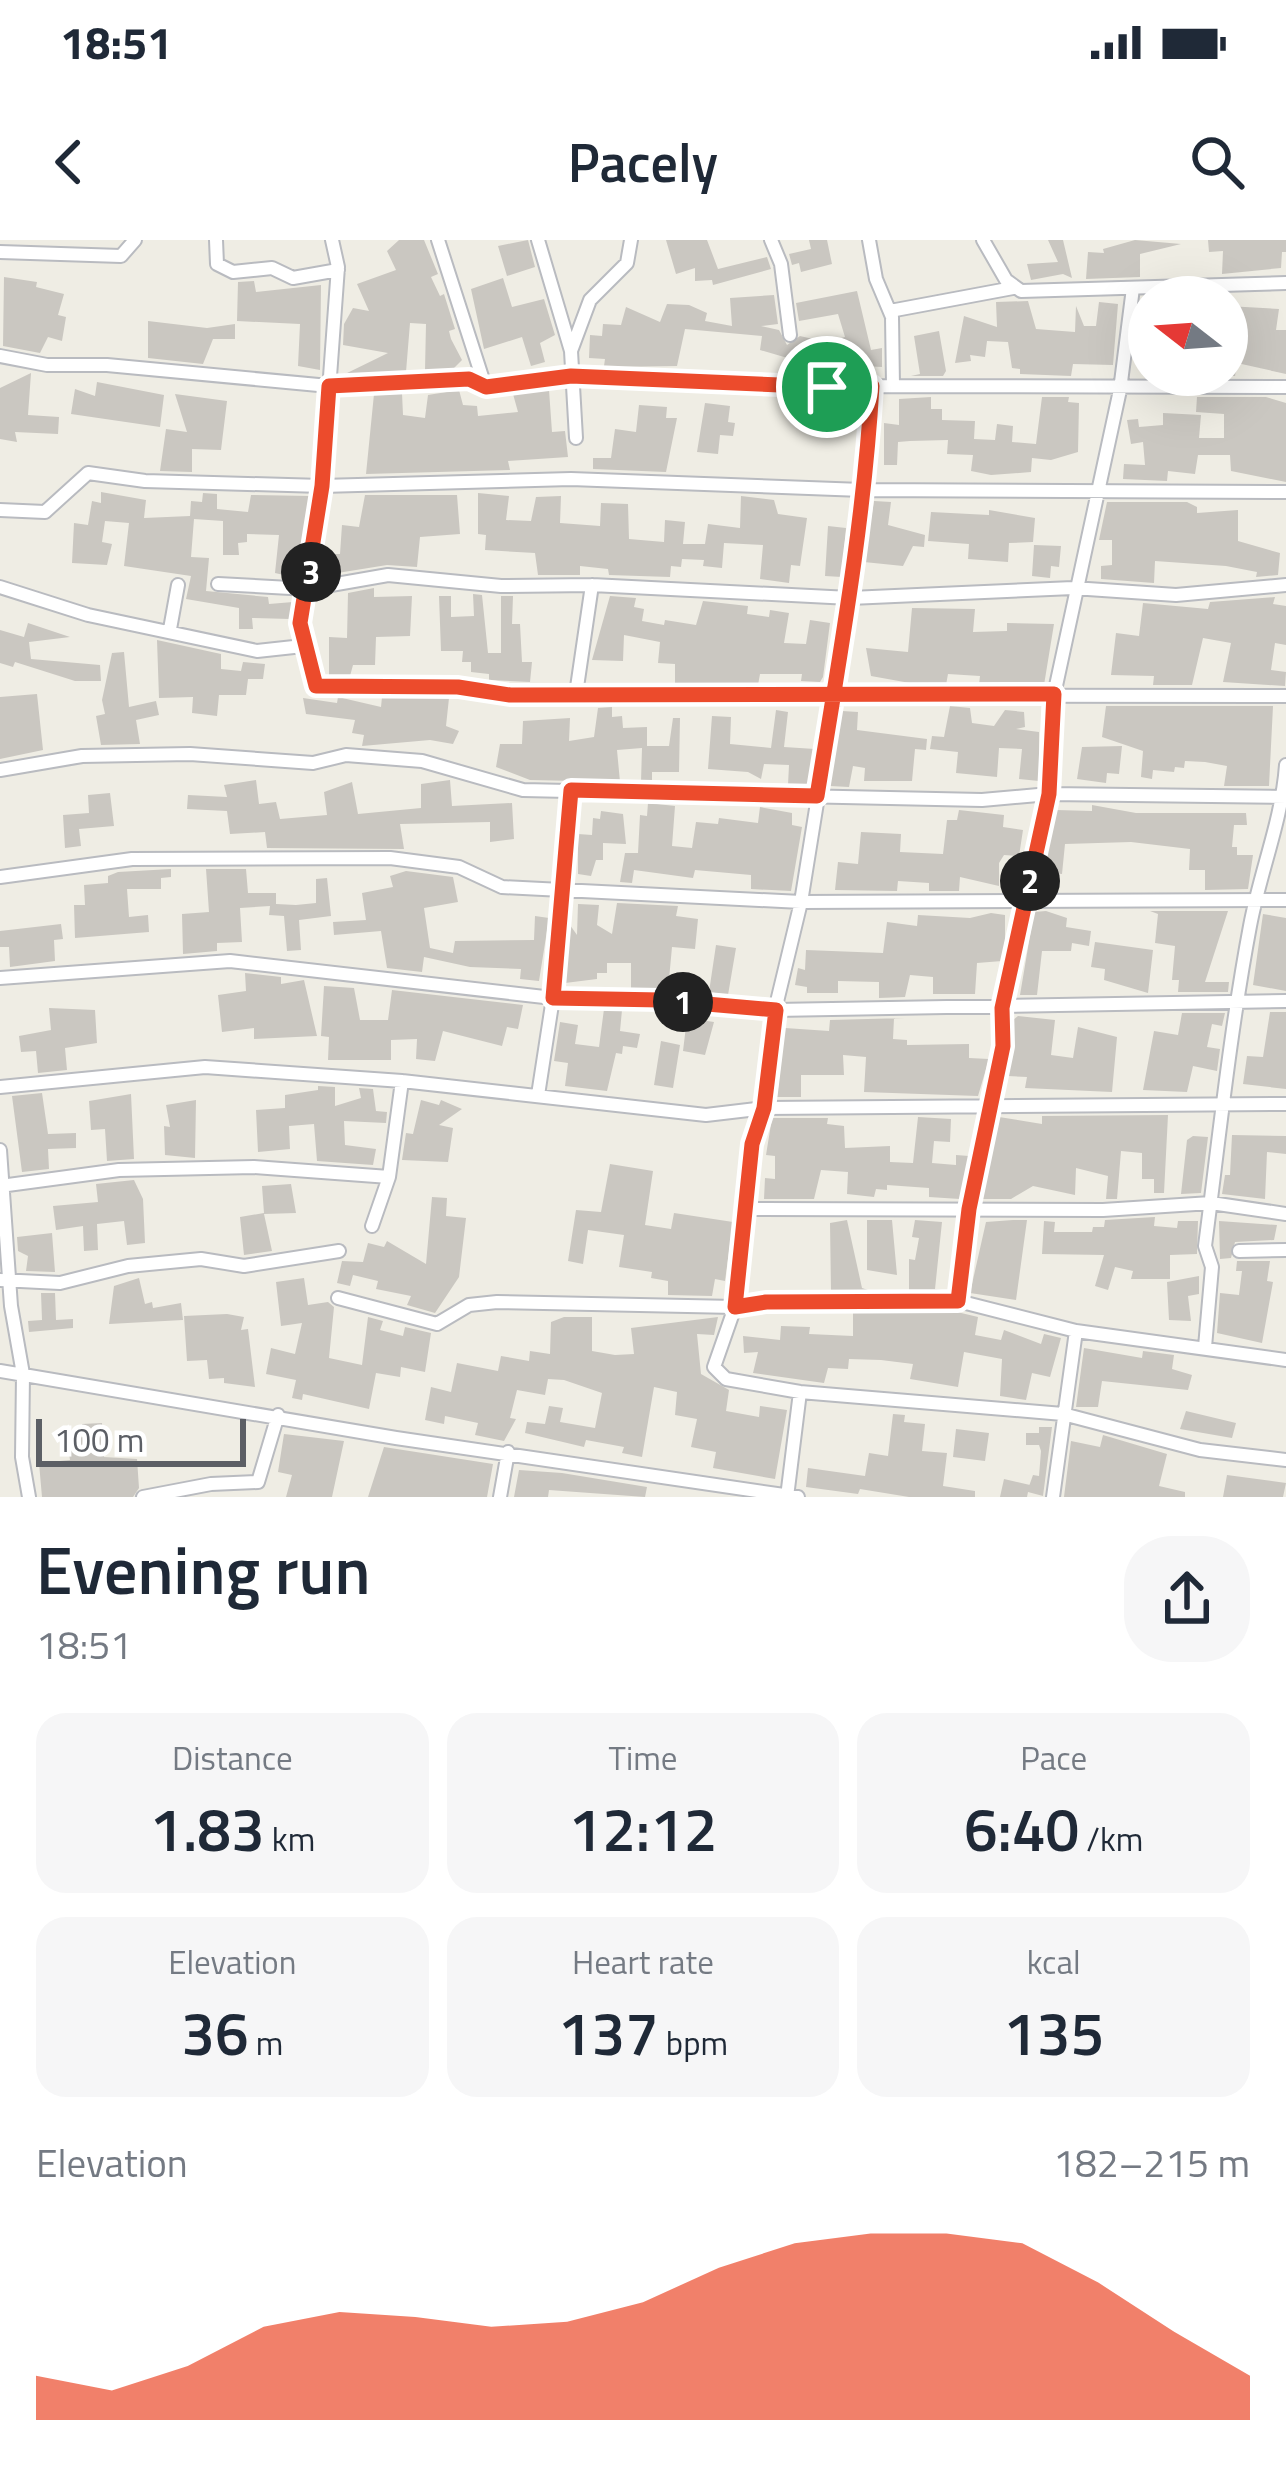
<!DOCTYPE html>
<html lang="en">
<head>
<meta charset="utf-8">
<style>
	body { margin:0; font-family:"Titillium Web",sans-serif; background:#f6f6f7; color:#1f2937; height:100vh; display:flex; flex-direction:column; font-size:45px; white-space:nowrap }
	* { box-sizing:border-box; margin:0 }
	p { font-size:39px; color:#747a83 }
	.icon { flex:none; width:66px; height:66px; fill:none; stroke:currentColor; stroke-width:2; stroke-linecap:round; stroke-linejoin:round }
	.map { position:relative; height:1257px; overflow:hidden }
	.panel { display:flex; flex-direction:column; background:#fff; flex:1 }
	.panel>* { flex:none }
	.needle { width:78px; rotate:287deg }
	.controls { position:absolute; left:1128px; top:36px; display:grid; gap:24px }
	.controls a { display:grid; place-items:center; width:120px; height:120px; border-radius:50%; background:#fff; box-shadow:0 12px 48px #0002; font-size:60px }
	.scale { position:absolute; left:36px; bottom:30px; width:210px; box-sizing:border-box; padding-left:12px; border:6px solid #5c5f65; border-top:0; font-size:33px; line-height:42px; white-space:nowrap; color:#5c5f65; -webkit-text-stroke:9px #fff; paint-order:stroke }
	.pin { position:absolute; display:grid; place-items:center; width:102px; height:102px; color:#fff; margin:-51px; border:6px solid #fff; border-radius:50%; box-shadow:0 3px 12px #0007 }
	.km { position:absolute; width:60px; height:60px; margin:-30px; border-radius:50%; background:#222; color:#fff; font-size:33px; line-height:60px; text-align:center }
	.round { display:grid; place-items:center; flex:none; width:126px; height:126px; border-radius:48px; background:#f6f6f7 }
	.head { display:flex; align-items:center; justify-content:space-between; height:204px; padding:0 36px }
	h1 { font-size:66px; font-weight:600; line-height:90px }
	.stats { display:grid; grid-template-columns:repeat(3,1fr); gap:18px; height:204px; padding:12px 36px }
	.stats div { display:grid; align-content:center; border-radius:30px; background:#f6f6f7; text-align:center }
	.stats b { font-size:60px; font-weight:600 }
	.stats small { font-size:33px; font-weight:400 }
	.stats p { font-size:33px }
	.chart { height:336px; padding:24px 36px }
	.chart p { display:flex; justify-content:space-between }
	.chart svg { width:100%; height:216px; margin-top:12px; fill:#ec4b2c; opacity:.7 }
	.status { display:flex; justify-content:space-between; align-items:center; height:84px; padding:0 60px; background:#fff; direction:ltr }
	.status svg { height:33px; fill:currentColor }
	header { display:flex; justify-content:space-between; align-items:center; height:156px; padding:0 36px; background:#fff; font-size:54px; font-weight:600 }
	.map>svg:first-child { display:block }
</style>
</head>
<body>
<div class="status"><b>18:51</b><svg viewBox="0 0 49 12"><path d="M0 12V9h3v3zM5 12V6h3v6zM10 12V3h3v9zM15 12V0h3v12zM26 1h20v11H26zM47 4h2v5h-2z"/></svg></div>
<header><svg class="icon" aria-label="back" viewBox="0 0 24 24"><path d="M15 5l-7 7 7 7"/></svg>Pacely<svg class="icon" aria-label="search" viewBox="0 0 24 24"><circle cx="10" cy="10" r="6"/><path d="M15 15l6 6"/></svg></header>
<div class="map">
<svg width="1286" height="1257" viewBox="0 0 1286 1257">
	<rect width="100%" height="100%" fill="#efede4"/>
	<path fill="#cac7c1" d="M399,0H424L438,34L431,37L440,56L444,54L455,89L449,91L451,99L462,120L453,129L425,130L426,84L410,83L406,132L343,135L388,113L343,105L344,84L353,68L369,71L357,44L396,30L387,11Z
		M528,0L535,27L507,36L498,6Z
		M666,0H707L718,29L767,17L771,29L713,45L712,40L695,41V28L676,34Z
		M809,0H827L832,24L801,32L799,23L792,25L789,14L811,9Z
		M1048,0H1063L1072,38L1063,34L1031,40L1027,24L1058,22Z
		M1135,0L1181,4L1140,14V37L1086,39L1088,12L1104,13L1103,9Z
		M1208,0H1286V12H1282L1281,28L1222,34L1223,11L1209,12Z
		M4,37L37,42L36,47L64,54L58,75L66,77L62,101L48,97L40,113L3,106Z
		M503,38L512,67L544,59L555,95L540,103L545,122L531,126L522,97L484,109L471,49Z
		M254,41L256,52L321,45L320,130L298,126L300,84L237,81L238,42Z
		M857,51L871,110L882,108V127L863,126L844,135L788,133L791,119L760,110L762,96L685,89L677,126L610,127L604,126L605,119L589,118L590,95L602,96L603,84L621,85L626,67L660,82L667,64L689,65L707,73L705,81L732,86L730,58L774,55L778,84L761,86L779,90L787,105L800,96L826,102L845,97L838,74L799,81L796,63Z
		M1028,61L1036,89L1075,92L1076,66L1084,86H1096L1099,62L1118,64L1113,125L1073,124L1071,136L1020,134V129L1012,128L1008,102L987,101L985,117L970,115L971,121L955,123L964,76L997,87L996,62Z
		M1227,66L1279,69L1276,90H1286V134L1237,123L1235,136H1227Z
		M148,81L207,88L235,84V99H213L203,124L148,118Z
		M939,91L946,131L943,136H911L920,134L914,96Z
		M31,133L28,175L59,177L58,194L15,192L17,202L0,199V148Z
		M97,142L164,155L160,187L71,174L75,149L95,156Z
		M459,150L463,165L477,166L478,176L518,172L513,154L549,150L552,192L565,191L568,217L508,221L510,230L366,234L374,154L402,153L403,175L425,178L428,155Z
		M175,154L227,161L221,210L192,209V232L160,231L166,189L187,192Z
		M931,157V169H942V180L975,181L974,199L995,200L997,184L1013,186L1012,202L1036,204L1042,157H1069L1068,162L1079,163L1078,212L1051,220L1032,218L1031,232L991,235L971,231L973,215L947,214L948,200L910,201L898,202L897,225H884V183L899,185V159Z
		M1197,157H1266L1286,163V242L1231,231L1230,215H1198L1195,234L1168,231L1167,241L1123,239L1124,224L1145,225L1143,202L1131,204L1127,180L1138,179L1139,187L1163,185V173L1201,175L1199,198H1224V174L1196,172Z
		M705,163L730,166L728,182L735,183L733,196L720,195L718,214L697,212Z
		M639,165L667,167L666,178H677L666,232L593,229V218H611L615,189L636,192Z
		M101,252L146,260L144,278L190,276L191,261L202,262L203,253L217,254V269L248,272L251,255L310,256L297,338L275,333L279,295L247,294V302L238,303L239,315H223V281L194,279L191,317L209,318L206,351L268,357L269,364L293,362L290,379L252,378L253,389H239V368L186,359L191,336L124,326L129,283L105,281L102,302L112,304L107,325L72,323L74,283L88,285L92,261L101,263Z
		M478,253L509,256L506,280L531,281L536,257L561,256L560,283L600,286L601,263L628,264L629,299L664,302L665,280L685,282L683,304H705L708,284L740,288L741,256L774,260L778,274L807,278L800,326L791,325L789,343L760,339L763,305L724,303L722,328L703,326L704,320L682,319L681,327L671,326L670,337L609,335L608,329L580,326V335H538L535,313L485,310L486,295L478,294Z
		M365,255H457L460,294L420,297L417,327L387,325L325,335L319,328L322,314H340L342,285L359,287Z
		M874,261L891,262L888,285L925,295L924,307L913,306L903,326L864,322Z
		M1107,262H1187L1197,267V273L1238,270V301L1280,313L1278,335L1256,337L1257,332L1226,326L1155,321L1154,343L1101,339V326L1112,325V300H1099Z
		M989,270L1035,278L1033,302L1009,303L1008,322L968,319L969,304L928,301L931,272L989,275Z
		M828,286L846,288L842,337L825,336Z
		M1034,305L1061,306L1059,327L1051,326L1050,338L1032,336Z
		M374,348V357L412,356L410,396L376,397L375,425H353L350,436H329V397L347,398L348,353Z
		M473,354L482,355L488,413H501V356H513L512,384H520L522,422H532L530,442L489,440V434L471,432V422H462L463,411H441L439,356H451V377L474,376Z
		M610,356L636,358L634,367L644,369L642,381L664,385L665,380L696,385L703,361L748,366L747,374L769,377L770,370L789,373L784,403L806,404L810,380L830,383L823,437L820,442L801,441L802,434H760L758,445L675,443V424L658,423L660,402L624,395L623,421L592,420Z
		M1275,357L1273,364L1286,366V405L1275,403L1271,430L1286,432L1285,446L1223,442L1231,403L1203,398L1192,445H1153L1154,436L1111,435L1116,393L1139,396L1143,363L1208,369L1210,362Z
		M912,368L975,369L973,392L1007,391V383L1054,384L1044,445H979L980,436L948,434L946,445H921L871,436L866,408L908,412Z
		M28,383L70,397L29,402L31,419L100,425L101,441H75L15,422L13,427L0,423V390L24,397Z
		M157,400L221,414V429L241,431L243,422L265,424L263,439H248L246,455H219L217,476L192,473L193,457L159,458Z
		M124,412L129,467L156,461L159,475L136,480L140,504L101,505L96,476L105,474L102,460L112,413Z
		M37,454L43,510L0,519V457Z
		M338,457L381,467L382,457L449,458L446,486L459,491L453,504L430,500L362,506L364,495L352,493L355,480L306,474L303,458L337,463Z
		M950,466L970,468L972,483L994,486L1005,470L1024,472L1025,487L1016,489L1039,492V541L1019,539L1022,509L999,508L997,537L956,533L958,512L930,509L932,496L944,497Z
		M1106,466H1273L1269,546H1224L1227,526L1205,522L1185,521L1184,528L1175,527L1174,532L1153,530L1152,539L1141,537L1143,511L1102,497Z
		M612,467V477L622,476L623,488L647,487V506H669L673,478H680L679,532H652V542H641L642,508L617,510L620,542L530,540L496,527L500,504H522L523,481L570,478L569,501L594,497L598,468Z
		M776,470L788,472L784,507L815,509L809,546L788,545L789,525L764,524L761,539L748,532L708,529L712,476L731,477L730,504L771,508Z
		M842,471L858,472L857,490L927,499L926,510L915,509L912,541H864L865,528L853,526L849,547L830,546Z
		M1122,506L1119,534L1107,533L1106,543L1077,539L1082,507Z
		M256,540L259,564L276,562L280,579L327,575L324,552L352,542L358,574L421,568V544L450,540L452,566L512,563L514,599L490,602V582L400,584L404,609L267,608L265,592L230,594L227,571L187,569L188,555L227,557L224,545Z
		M110,553L114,586L79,589L81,606L65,608L63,575L89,573L88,555Z
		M648,563L675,566L672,606L692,608L696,582L718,584L719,578L758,583L760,567L792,573V585L802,587L791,651L751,649V635L695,630L693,638L634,630L632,643L620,642L625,613H638L640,575L647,576Z
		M1092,565L1136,573H1246L1247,585H1234L1232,607H1237V615H1253L1248,649L1205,650V630H1189L1190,609L1131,602L1065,604L1062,634L1043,632L1056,570L1092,571Z
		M959,570L1004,575L1003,587L1023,590L1019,616L1004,615L999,623V646L960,637L959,651H929V643L898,641L897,651L835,650L838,622L858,624L861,592L901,594L900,612L943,614L947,580H957Z
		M601,571L623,574L626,604L603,603V620H596L591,636L578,634V594L592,595L593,578L600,579Z
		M171,629V637L161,638V649H127L129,677L148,675L149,692L75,698L74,665H85L84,645L108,643V636L118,632Z
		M206,629H246L248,653H276V664L296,665L316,663V639L327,638L331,676L299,680L301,710L287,711L284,676L269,675L270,666L240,668L242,702L217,703V711L183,714L182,674L209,672Z
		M406,631L453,637L458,662L424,668L430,708L453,713L455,701L534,700L535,676L549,678L539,741L520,739L521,729L470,727L424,717L422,732L387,728L381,691L334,695L333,682L366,680L362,653L393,647L390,636Z
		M617,663L678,666L676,676L698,679L695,709L672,707L668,750L631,748V723H607V733H597V739L565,743L570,685L577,695L578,664L599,665L597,685L612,694Z
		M1046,671L1067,678L1066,687L1091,691L1089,706L1072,703L1071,711H1042L1037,755H1020L1034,672Z
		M1150,671H1228L1205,742H1229L1228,752H1178L1179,740H1172L1175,706L1155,703L1158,674Z
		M991,673L1005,675V705L1002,721L977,723L975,754H933V737L910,735L905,757L879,758V742L838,741V753H807V747L795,745L798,728L805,730L806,710L883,713L887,682L917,686L918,675L970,678Z
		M1263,674L1286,678V751L1253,745Z
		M61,684L63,699L54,700L55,721L10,727L9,707H0V691Z
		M1095,702L1153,710L1148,753L1104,740L1105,729L1091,727Z
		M716,705L736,708L728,755L709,752Z
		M245,733L281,737V744L304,740L317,796L254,799V788L222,792L218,755L246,751Z
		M324,746L354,748L360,780H388L392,750L523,765L518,789L507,787L502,806L443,791L435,821L416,819L417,799L391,800V820H328L329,797L321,796Z
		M49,768L95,770L97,803L65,808L67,830L38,833L36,811L21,812L19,796L51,790Z
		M604,769L622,770L620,791L640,794L637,808L623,806L622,814L616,813L607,851L565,846L568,823L554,821L560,782L578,785L575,804L599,807Z
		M1270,772H1286V849L1243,844L1247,816L1263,817Z
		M1182,773H1225L1222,786L1212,784L1207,807L1220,809L1217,831L1193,826L1187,852L1143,850L1154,791L1178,795Z
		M1018,776L1055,780L1051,815L1073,818L1078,787L1117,797L1112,852L1025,848L1027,837L1008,836L1013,780Z
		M687,778L714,782L705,815L683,811Z
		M894,778L893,799L907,800V805L969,804V818L989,819L978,856L864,852L866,817L843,815L844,835H801V857H777L785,788L829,791L830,780L905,778Z
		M661,801L680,805L673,848L654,845Z
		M318,846L335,847V866L361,858L359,848L373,849L376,871L387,872L386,883L344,881L345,905L376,909L373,925L317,921L314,884L289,886L290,909L258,912L256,870L285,868V855L318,850Z
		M42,853L48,894L76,893V908L48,909L49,929L22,932L12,856Z
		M131,854L134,919L107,921L105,889L91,890L89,861Z
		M196,860L195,918L165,915L164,886L170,887L166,865Z
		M421,860L439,865L441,860L462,869L439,885L453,888L448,922L402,920L406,893L413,894Z
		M1168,875L1164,953H1154V939H1142V913L1121,911L1117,959H1106L1108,936L1076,928L1075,955L1033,946L1011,959H982L999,877L1042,884V876Z
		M918,877L951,879L950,902L934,901L932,923L956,925V915L969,916L960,959L929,957V948L887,945V950L876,949L874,957L847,954L848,932L821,930L814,959H764L765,938L775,939V916L766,915L772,878H828L827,884L844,886L845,908L890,906V922L913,923Z
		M1232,895L1286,896V914L1267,912L1265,959L1222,954L1225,935H1230Z
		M1193,896L1208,897L1201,953L1181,954L1187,900Z
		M610,924L653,931L645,985L671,989L674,973L733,982L725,1041L715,1039L712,1056L668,1055V1041L651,1038L652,1032L619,1027L624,995L588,990L583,1024L568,1021L576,970L601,972Z
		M134,940L143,959L145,1003L127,1005L124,981L97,984L98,1010L84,1011L83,986L56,990L53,966L98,962L96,944Z
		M291,944L296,973L264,974L272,1011L244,1015L240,977L264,973L262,946Z
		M432,957L447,958L446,976L466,978L459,1037L435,1073L407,1065L411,1056L376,1049L378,1041L353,1035L350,1046L337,1043L342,1021L363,1022L368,1003L384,1007L387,1001L426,1024Z
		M1155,977L1154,986L1177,988L1178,981H1198L1197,1014L1170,1015V1039H1131L1133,1031L1115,1027L1108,1050L1095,1046L1104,1015L1042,1014L1044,981L1055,982L1054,992H1092L1093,987H1104L1105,980Z
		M847,980L862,1048L871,1051H831L830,983Z
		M867,980H892L897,1035L867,1030Z
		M915,980L942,982L935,1049L949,1051H909V1019L915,1020L919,998L912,997Z
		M1013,980H1027L1016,1060L970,1053L986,982Z
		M1219,981L1277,985L1274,1000L1235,1002L1231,1018L1220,1019Z
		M52,993L55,1032L26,1031L28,1016L18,1011L17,997Z
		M1237,1021H1270L1267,1041L1273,1042L1262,1103L1217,1093L1220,1053L1239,1055L1242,1031H1236Z
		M1199,1036V1054L1188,1056L1191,1081L1169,1080L1167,1042Z
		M139,1038L145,1064L152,1062L153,1068L181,1063L183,1080L109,1084L114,1046Z
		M304,1038L308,1065L328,1062L334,1067L329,1118L362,1125L368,1077L383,1081L380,1090L403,1096L405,1087L431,1093L425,1132L401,1127L400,1137L376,1133L369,1169L303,1154L302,1160L292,1158L296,1140L266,1134L271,1108L295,1114L302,1083L281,1086L276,1042Z
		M41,1053H55L56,1080L73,1079V1088L29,1092L28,1081L42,1080Z
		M853,1072H957L978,1077L975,1095L1001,1100L1004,1090L1041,1104L1044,1094L1061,1098L1050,1137L1032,1133L1026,1160L1000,1156L1002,1119L964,1112L958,1147L910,1139L913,1124L881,1120L849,1119L848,1129L828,1128L824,1143L753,1133L758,1112L744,1113L743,1096L780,1100L781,1086L810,1087L809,1094L853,1096Z
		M227,1074L244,1077L241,1090L248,1089L255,1147L224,1143V1138L209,1139L207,1120L187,1121L184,1076Z
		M564,1077H592V1111L615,1115L634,1114L631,1088L718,1077L714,1095L697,1094L701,1134L729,1150L726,1171L759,1177L760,1166L787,1170L775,1239L713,1228L716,1212L691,1207L697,1179L675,1175L677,1152L654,1147L642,1217L622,1213L624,1207L586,1200L584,1207L525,1193L527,1182L545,1184L549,1166L563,1168L560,1182L595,1188L602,1153L564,1140L548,1139L545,1155L517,1150L510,1178L516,1179L504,1201L475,1195L478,1183L445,1176L444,1184L425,1180L431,1147L451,1152L457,1123L498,1131L501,1116L529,1121L530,1111L550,1114L551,1082Z
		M1084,1108L1142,1118L1143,1111L1174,1115L1172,1129L1192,1135L1188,1150L1102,1141L1098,1167H1076Z
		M1186,1171L1236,1183L1232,1198L1180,1189Z
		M893,1174L905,1175L904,1182L925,1184L922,1211L947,1213L943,1246L975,1251V1257H909L860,1249L858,1254L806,1247L808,1228L865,1236L869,1213L888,1216Z
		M102,1183L104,1217L137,1219L139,1248L133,1257H42L39,1223L70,1220L67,1199L83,1197L82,1184Z
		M1039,1187H1052L1043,1256L1028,1252L1027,1257H1000L1004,1239L1030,1245L1028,1249L1033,1235L1039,1236L1041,1211L1039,1205H1026V1193H1039Z
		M956,1189L989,1193L985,1221L953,1217Z
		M284,1194L344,1201L332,1257H286L292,1235L278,1232Z
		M1103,1195L1167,1214L1159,1246L1185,1252V1257H1064L1071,1201L1100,1207Z
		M384,1207L493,1224L487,1257H368Z
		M519,1230L562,1233L647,1247L645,1257L549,1250L548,1257H514Z
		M1227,1235L1286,1243L1283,1257H1223Z"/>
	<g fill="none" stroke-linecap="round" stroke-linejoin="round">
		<defs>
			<path id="street" d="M216,0L217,24L233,32L272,28L293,38L338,30
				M332,0L338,27L322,246L300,383L316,446L458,447L510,455L1286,456
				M438,0L485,146
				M538,0L571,111L576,198
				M771,0L781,24L790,95
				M869,0L876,39L892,77L893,146
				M983,0L1006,40L1021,51L1286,43
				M0,12L121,16L135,0
				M890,71L1013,48
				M571,111L590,60L627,23L631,0
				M0,116L47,125H107L329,146L469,139L486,147L571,136L872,146
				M1286,147L872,146L850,358L801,662L775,770L765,868L752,905L735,1067L714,1127L726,1139L800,1152L1063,1174L1200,1210L1286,1220
				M0,270L45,272L88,233L145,241L322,246L571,239L862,250L1286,252
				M218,344L308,349L388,335L501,346L592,345L850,358L1073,348L1176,355L1286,345
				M0,347L88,375L257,411L303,406
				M170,389L178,345
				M576,454L592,345
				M0,530L82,516L190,514L313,523L346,515L422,521L523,550L982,560L1049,554L1286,557
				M0,637L132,619L390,618L459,627L502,647L801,662L1286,660
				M0,738L230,721L553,758L661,760L775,770L1286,761
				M0,847L205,827L402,841L706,875L765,868L1286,864
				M538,855L553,758L571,550
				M0,910L11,1066L23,1134L22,1217L29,1257
				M0,946L119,930L254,927L389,937
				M749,969L1103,970L1211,963L1286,974
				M372,986L389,937L402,841
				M1239,1011L1286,1010
				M0,1040L60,1043L128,1026L201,1019L244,1026L339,1011
				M338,1058L437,1084L469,1065L497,1062L735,1067L766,1062L958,1061L1076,1091L1286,1120
				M958,1061L969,969L1003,806L1002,768L1049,554L1054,455L1120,150L1133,48
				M1205,1107L1212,1027L1205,1006C1219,899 1230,792 1250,686C1260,632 1282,580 1286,525
				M0,1131L396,1198L798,1257
				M143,1257L211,1244L258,1242L278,1175
				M500,1257L508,1212
				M787,1257L800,1152
				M1053,1257L1076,1091"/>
		</defs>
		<use href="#street" stroke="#b9bbc0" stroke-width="16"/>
		<use href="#street" stroke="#fff" stroke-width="12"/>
	</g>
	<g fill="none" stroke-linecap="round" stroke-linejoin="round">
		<defs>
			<path id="route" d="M827,147L872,146C864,284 839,420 817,556L571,550L553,758L661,760L776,770L764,868L752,904L735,1067L766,1062L958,1061L969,969L1003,806L1002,768L1049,554L1054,454L510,455L458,447L316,446L300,383L322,246L329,146L469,139L486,147L571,136L827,147"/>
		</defs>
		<use href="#route" stroke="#fff" stroke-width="24"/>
		<use href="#route" stroke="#ec4b2c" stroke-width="15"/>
	</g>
</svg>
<div class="controls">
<a><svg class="needle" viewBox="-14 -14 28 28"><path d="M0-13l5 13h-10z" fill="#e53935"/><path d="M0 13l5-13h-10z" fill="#747a83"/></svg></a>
</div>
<div class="scale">100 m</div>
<div class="pin" style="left:827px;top:147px;background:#1e9e55"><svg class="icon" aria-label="arrive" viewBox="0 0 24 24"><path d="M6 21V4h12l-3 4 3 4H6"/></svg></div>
<b class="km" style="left:683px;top:762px">1</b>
<b class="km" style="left:1030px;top:641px">2</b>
<b class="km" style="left:311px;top:332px">3</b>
</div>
<section class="panel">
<div class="head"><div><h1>Evening run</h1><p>18:51</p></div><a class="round"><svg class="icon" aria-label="share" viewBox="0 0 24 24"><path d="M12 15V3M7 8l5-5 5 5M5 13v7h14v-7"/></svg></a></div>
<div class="stats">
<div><p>Distance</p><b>1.83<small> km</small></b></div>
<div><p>Time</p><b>12:12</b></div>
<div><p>Pace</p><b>6:40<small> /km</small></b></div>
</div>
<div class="stats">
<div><p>Elevation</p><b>36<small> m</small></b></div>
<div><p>Heart rate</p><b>137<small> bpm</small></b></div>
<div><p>kcal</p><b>135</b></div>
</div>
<div class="chart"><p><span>Elevation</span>182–215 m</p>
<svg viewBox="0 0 160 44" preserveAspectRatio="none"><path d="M0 44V35L10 38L20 33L30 25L40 22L50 23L60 25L70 24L80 20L90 13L100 8L110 6L120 6L130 8L140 16L150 26L160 35V44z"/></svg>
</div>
</section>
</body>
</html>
